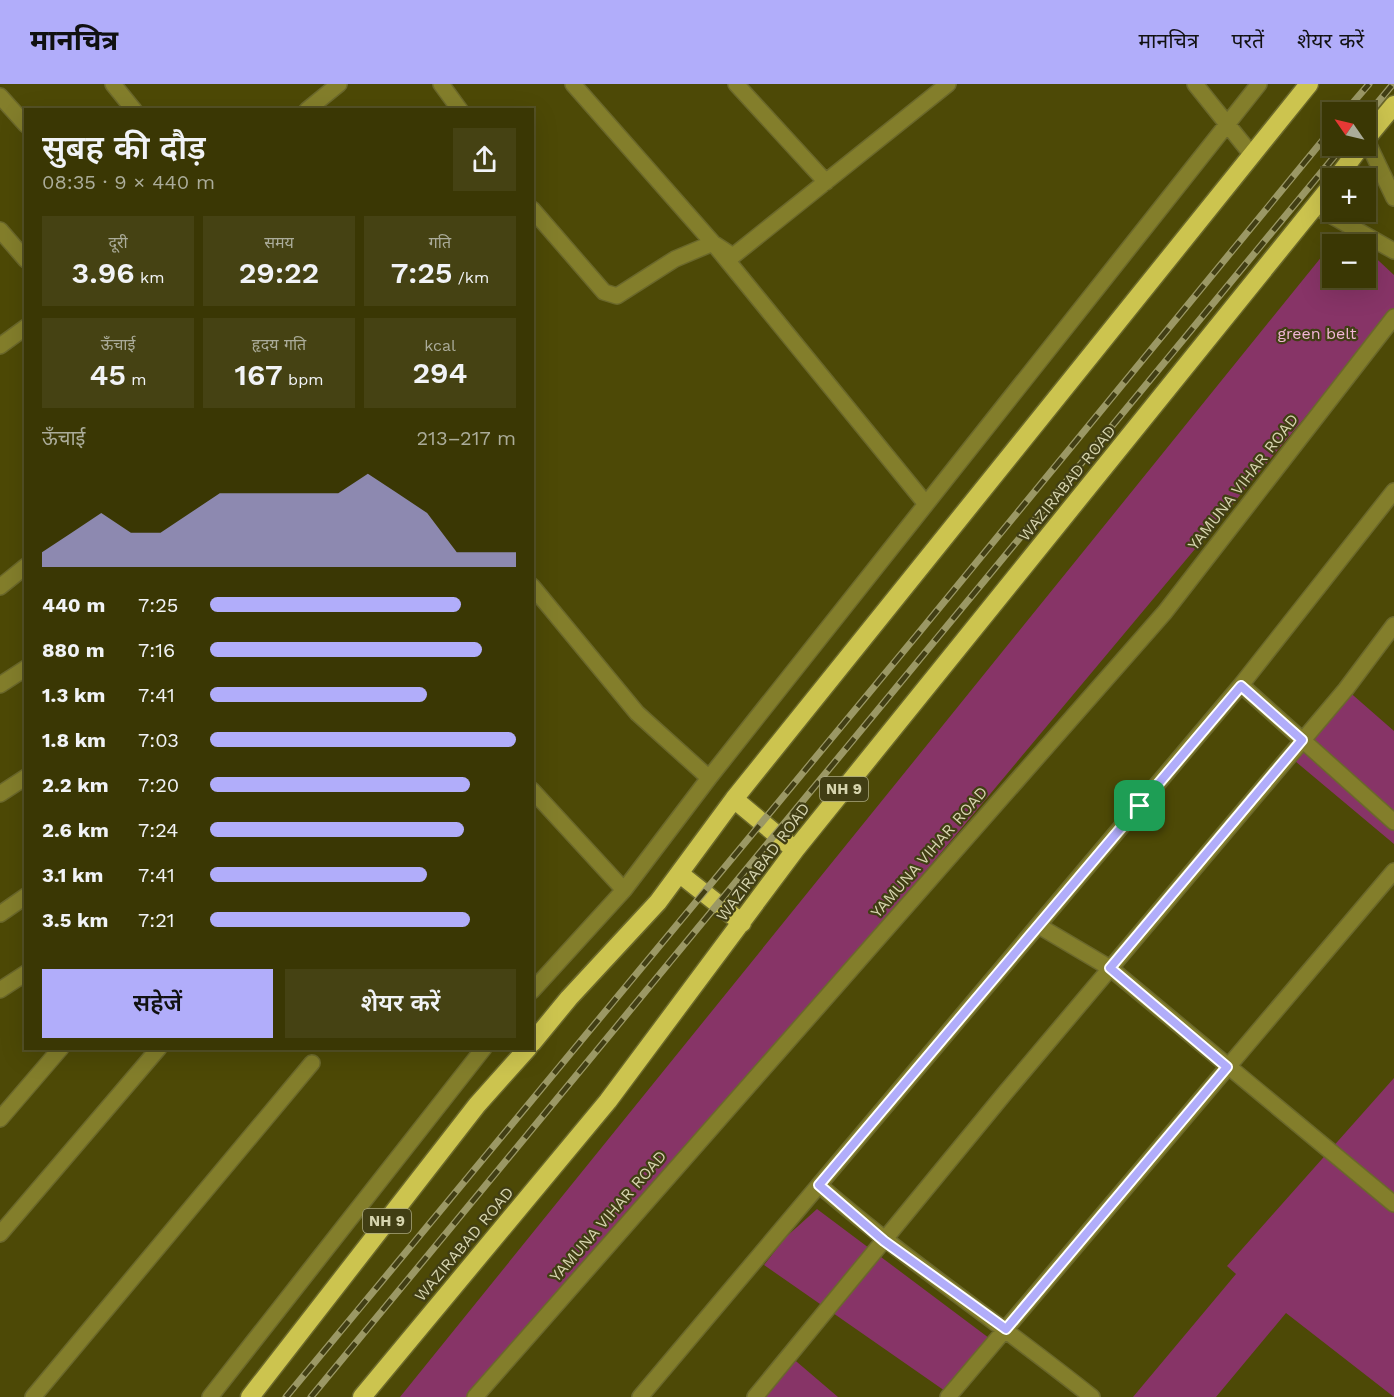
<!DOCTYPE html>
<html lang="hi">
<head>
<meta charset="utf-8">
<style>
	body { margin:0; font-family:"Work Sans","Noto Sans Devanagari",sans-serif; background:#454213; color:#f1f3f6; height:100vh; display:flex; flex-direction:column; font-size:22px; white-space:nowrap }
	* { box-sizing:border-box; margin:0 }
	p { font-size:20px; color:#abac9a }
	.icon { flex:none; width:33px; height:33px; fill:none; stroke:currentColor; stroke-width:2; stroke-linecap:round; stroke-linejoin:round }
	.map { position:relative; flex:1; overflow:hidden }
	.panel { position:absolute; left:24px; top:24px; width:510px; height:942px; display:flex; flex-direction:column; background:#3a3704; border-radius:0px; box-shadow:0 6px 24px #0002,0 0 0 2px #545126 }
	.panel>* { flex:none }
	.needle { width:39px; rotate:304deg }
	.controls { position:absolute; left:1322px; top:18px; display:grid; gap:12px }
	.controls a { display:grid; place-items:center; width:54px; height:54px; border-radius:0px; background:#3a3704; box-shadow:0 6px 24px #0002,0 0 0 2px #545126; font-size:30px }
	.pin { position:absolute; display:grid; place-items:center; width:51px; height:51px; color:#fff; margin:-26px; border-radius:12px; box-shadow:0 3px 9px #0006 }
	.round { display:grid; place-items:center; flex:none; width:63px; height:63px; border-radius:0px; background:#454213 }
	.overview { display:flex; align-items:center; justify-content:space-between; height:102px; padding:0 18px }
	h1 { font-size:33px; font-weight:600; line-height:45px }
	.stats { display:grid; grid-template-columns:repeat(3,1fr); gap:9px; height:102px; padding:6px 18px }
	.stats div { display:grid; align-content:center; border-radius:0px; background:#454213; text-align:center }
	.stats b { font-size:30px; font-weight:600 }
	.stats small { font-size:16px; font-weight:400 }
	.stats p { font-size:16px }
	.chart { height:168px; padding:12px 18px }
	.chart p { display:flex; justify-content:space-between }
	.chart svg { width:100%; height:108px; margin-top:6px; fill:#b1adfa; opacity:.7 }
	.action { display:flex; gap:12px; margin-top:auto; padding:12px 18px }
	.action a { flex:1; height:69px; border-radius:0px; background:#b1adfa; color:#111; font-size:24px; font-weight:600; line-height:69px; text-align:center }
	.action a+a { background:#454213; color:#f1f3f6 }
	ul { padding:0 18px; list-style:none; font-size:20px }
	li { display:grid; grid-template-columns:96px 72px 1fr; align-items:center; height:45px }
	li i { height:15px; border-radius:8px; background:#b1adfa }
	header { display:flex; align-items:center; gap:36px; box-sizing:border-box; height:84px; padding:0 30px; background:#b1adfa; color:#111 }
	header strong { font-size:28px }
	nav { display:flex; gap:33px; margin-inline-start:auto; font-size:21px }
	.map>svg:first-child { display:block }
</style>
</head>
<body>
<header>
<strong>मानचित्र</strong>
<nav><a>मानचित्र</a><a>परतें</a><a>शेयर करें</a></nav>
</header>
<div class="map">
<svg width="1394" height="1313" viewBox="0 0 1394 1313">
	<rect width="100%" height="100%" fill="#4d4906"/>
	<path fill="#873467" d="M1344,145L1362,160H1332V194H1365V164L1394,191V227L486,1313H400Z
		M1346,605L1394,647V760L1289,672Z
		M1394,994V1313L1286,1229L1216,1313H1133L1236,1190L1227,1182Z
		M817,1125L989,1254L945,1307L764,1181L786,1153Z
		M790,1272L838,1313H755Z"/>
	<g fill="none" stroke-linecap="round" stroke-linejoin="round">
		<defs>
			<path id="minor" d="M113,0L134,26
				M441,0L460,26
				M573,0L713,159L926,420
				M736,0L826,98
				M1195,0L1252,71
				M0,12L26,41
				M307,26L339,0
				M1366,55L1394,114
				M1316,123L1394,167
				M532,125L604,208L617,212L675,175L713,159L733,172L948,0
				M0,146L26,176
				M0,262L26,243
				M532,502L637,629L709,694
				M0,503L26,482
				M0,601L26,584
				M1241,601L1394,738
				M532,706L624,806
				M0,710L26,693
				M0,830L26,812
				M1039,842L1110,884L1394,1120
				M0,906L26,889
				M532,907L624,806L709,694L1259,0
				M0,1035L61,964
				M819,1101C907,1177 1002,1241 1092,1313
				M0,1150L159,964
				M33,1313L312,979
				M210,1313L484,964
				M475,1313L1165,528L1394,233
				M640,1313L1241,601L1394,407
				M755,1313L1005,1009L1346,605L1394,541
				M948,1313L1394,787"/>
			<path id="highway" d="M1365,56L1394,21
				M1337,94L1361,62
				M734,715L795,766
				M680,790L742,839
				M532,959L569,914L658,818L734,715L1309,0
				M250,1313L477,1021L528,964
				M362,1313L608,1017L795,766L1332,101"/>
		</defs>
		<use href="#minor" stroke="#6b682b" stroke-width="18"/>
		<use href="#highway" stroke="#6b682b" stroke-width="21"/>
		<use href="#minor" stroke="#837e2b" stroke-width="15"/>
		<use href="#highway" stroke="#ccc44f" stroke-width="18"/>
		<defs>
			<path id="rail" d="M1345,28L1369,0
				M1365,34L1393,0
				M286,1313L917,551L1332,45
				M311,1313L1343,62"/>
		</defs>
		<use href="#rail" stroke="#9b9865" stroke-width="7"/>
		<use href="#rail" stroke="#413e14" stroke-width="4.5" stroke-dasharray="14" stroke-linecap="butt"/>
	</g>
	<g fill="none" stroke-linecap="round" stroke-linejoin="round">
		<defs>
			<path id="route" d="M1241,602L1302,656L1110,884L1227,983L1006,1245L884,1157L819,1101Z"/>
		</defs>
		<use href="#route" stroke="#fff" stroke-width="12"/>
		<use href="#route" stroke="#b1adfa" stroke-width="8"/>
	</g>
	<g text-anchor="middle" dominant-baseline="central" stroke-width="4.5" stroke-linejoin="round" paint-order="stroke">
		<g fill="#413e14" stroke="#a9a780" stroke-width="1.5">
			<rect x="820" y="693" width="48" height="24" rx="4.5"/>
			<rect x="363" y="1125" width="48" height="24" rx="4.5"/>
		</g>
		<g font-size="15" font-weight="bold" fill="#d6d4ae">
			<text x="844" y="705">NH 9</text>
			<text x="387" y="1137">NH 9</text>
		</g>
		<g font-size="16" fill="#f1b5d5" stroke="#413e14">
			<text x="1317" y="249">green belt</text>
		</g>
		<g font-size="16" fill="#d6d4ae" stroke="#413e14">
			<text transform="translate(1243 398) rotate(-52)">YAMUNA VIHAR ROAD</text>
			<text transform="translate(1067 399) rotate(-51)">WAZIRABAD ROAD</text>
			<text transform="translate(929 768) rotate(-49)">YAMUNA VIHAR ROAD</text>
			<text transform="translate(763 778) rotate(-53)">WAZIRABAD ROAD</text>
			<text transform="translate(608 1132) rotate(-49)">YAMUNA VIHAR ROAD</text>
			<text transform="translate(464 1160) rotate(-50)">WAZIRABAD ROAD</text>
		</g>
	</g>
</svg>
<div class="controls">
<a><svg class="needle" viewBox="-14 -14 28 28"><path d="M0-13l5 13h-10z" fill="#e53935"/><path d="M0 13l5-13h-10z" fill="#abac9a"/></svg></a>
<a>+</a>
<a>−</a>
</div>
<div class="pin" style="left:1140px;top:722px;background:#1e9e55"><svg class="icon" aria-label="arrive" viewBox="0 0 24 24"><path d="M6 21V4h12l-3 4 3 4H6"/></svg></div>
<section class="panel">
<div class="overview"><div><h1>सुबह की दौड़</h1><p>08:35 · 9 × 440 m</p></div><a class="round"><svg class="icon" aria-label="share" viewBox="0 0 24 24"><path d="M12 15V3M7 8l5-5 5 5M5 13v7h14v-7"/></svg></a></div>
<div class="stats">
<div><p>दूरी</p><b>3.96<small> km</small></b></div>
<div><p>समय</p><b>29:22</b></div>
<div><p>गति</p><b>7:25<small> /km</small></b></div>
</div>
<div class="stats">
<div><p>ऊँचाई</p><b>45<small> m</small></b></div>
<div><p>हृदय गति</p><b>167<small> bpm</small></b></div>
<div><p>kcal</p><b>294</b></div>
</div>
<div class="chart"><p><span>ऊँचाई</span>213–217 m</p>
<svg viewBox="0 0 160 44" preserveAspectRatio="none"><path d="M0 44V38L10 30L20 22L30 30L40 30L50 22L60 14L70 14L80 14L90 14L100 14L110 6L120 14L130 22L140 38L150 38L160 38V44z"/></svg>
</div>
<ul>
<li><b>440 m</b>7:25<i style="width:82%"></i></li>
<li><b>880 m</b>7:16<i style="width:89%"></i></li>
<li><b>1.3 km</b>7:41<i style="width:71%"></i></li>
<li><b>1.8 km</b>7:03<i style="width:100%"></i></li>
<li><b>2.2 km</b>7:20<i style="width:85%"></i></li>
<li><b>2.6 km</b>7:24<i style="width:83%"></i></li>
<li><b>3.1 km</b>7:41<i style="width:71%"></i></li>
<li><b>3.5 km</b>7:21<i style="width:85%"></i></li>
</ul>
<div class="action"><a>सहेजें</a><a>शेयर करें</a></div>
</section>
</div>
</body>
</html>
